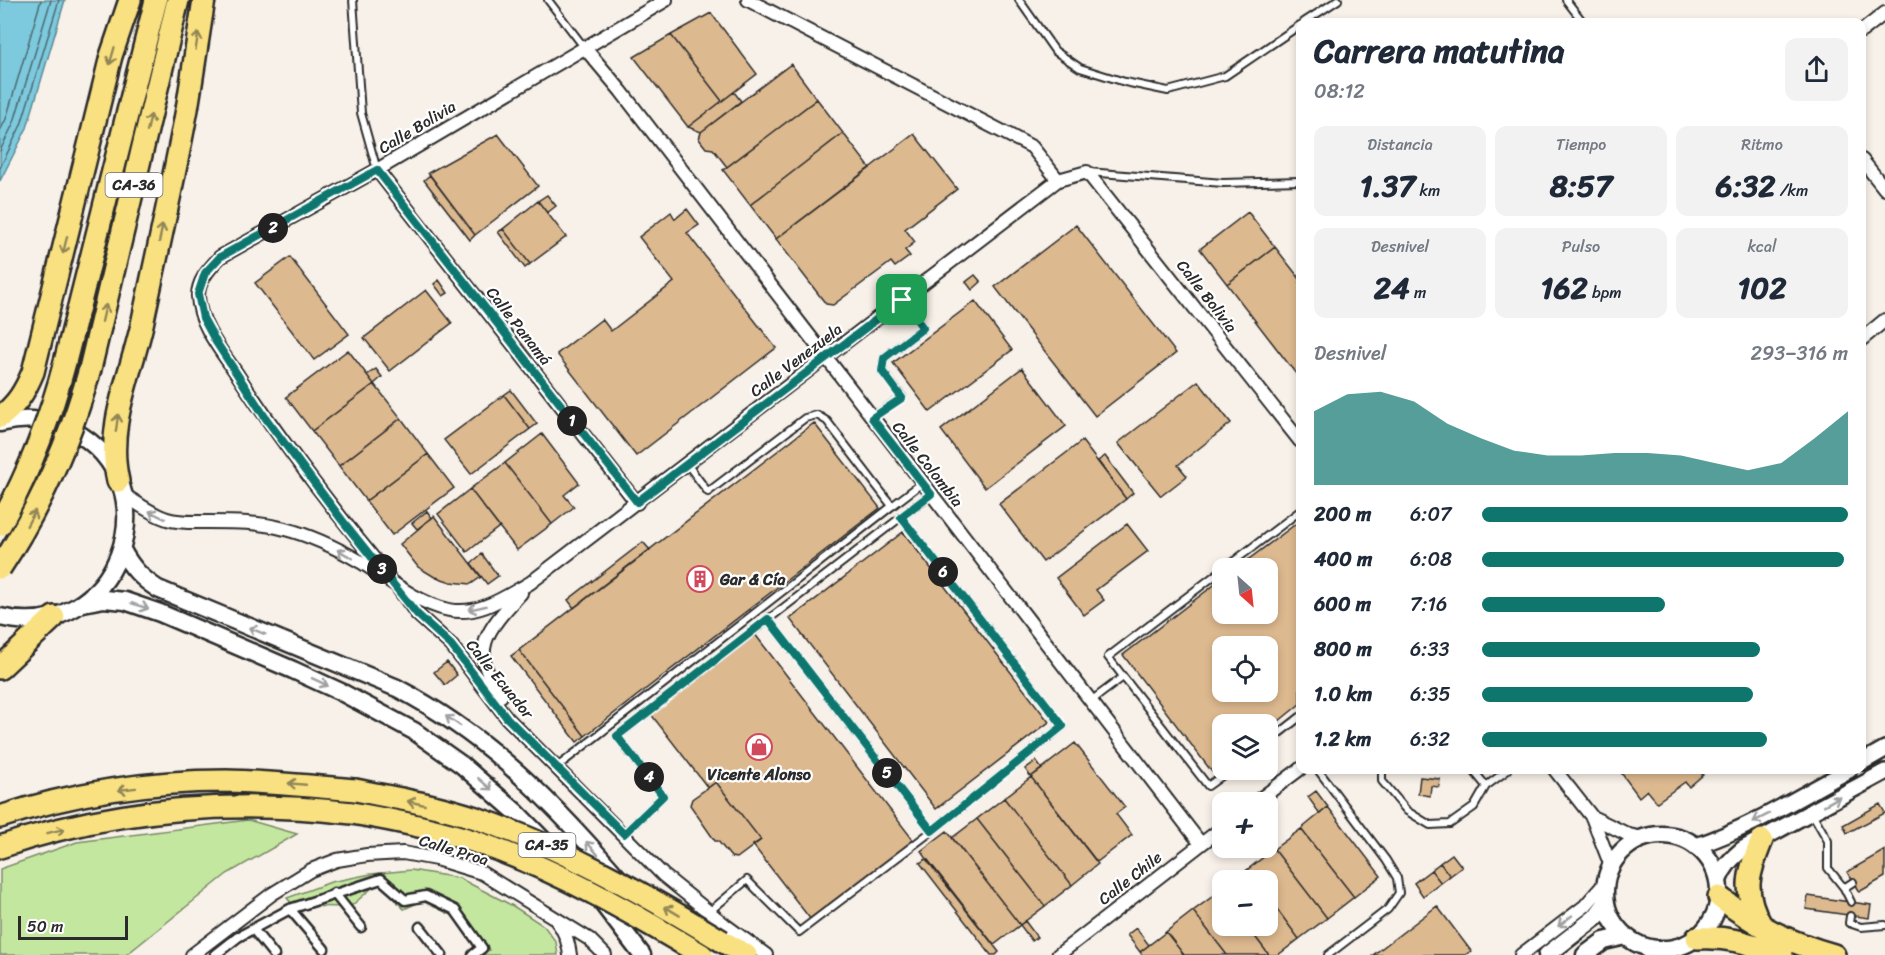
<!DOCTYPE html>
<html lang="es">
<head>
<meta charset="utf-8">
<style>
	body { margin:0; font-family:Sriracha,sans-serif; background:#f2f2f3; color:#1f2937; height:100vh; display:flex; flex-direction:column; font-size:22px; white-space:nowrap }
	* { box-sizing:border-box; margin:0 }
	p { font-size:20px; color:#747a83 }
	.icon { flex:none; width:33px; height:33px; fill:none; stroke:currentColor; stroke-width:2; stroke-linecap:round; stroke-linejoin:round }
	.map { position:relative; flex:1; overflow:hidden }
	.panel { position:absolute; left:1296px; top:18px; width:570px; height:756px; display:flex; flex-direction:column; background:#fff; border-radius:12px; box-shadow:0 3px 9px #0003 }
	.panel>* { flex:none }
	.needle { width:39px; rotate:153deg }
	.tools { position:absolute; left:1212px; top:558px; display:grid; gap:12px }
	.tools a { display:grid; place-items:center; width:66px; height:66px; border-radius:12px; background:#fff; box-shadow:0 3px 9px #0003; font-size:30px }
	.scale { position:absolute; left:18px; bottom:15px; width:110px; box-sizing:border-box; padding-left:6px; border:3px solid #2b2b2b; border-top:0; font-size:16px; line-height:21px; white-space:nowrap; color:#2b2b2b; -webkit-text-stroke:4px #fff; paint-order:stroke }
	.pin { position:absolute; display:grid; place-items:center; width:51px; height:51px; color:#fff; margin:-26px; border-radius:12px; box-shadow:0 3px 9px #0006 }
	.km { position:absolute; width:30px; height:30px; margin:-15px; border-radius:50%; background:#222; color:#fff; font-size:16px; line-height:30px; text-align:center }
	.round { display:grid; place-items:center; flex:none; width:63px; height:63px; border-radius:12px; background:#f2f2f3 }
	.summary { display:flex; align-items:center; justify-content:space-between; height:102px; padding:0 18px }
	h1 { font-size:33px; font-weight:700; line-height:45px }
	.figures { display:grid; grid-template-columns:repeat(3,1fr); gap:9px; height:102px; padding:6px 18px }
	.figures div { display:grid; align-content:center; border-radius:12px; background:#f2f2f3; text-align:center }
	.figures b { font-size:30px; font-weight:700 }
	.figures small { font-size:16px; font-weight:400 }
	.figures p { font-size:16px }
	.chart { height:168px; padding:12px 18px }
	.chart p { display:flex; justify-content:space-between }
	.chart svg { width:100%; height:108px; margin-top:6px; fill:#0f766e; opacity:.7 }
	ul { padding:0 18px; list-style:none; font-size:20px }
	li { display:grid; grid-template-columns:96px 72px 1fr; align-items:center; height:45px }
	li i { height:15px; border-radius:8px; background:#0f766e }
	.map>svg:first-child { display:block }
</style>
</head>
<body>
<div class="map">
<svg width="1885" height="955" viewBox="0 0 1885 955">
	<rect width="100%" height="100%" fill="#f8f1e9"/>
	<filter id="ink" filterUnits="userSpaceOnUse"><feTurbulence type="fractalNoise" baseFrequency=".0167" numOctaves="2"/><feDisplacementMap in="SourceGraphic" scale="12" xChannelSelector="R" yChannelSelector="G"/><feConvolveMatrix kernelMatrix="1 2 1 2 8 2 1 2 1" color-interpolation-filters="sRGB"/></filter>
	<g filter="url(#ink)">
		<path fill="#c4e7a0" stroke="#788966" stroke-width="1.5" d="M248,820L297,834L227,874L126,955H0V869L77,842Z
			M411,870L459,878L513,906L544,926L556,942L558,955H482L489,950L467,922L422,901L404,909L379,882L350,907L294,906L287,898L331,882L371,874Z"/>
		<path fill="#7dc9dd" stroke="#5c8a96" stroke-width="1.5" d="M0,0H65L27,128L0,181Z"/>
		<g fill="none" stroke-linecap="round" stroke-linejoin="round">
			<path stroke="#4c6a72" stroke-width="1.5" d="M0,131L6,119L41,0
				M0,151L14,122L51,0
				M0,168L21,125L59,0"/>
		</g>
		<path fill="#ddb98f" stroke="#2b2b2b" stroke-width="1.5" fill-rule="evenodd" d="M711,13L757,74L722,101L671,35Z
			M671,35L722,101L688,127L634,57Z
			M791,64L817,99L727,167L713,149L706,148L699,139L701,132Z
			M734,92L741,101L701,132L688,127Z
			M817,99L843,133L750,205L723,170Z
			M843,133L870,168L776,239L750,205Z
			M498,134L538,186L475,235L428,173Z
			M914,134L957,189L905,229L915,242L905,250L910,256L895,267L891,262L833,305L826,304L776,239Z
			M430,175L475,235L470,240L424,180Z
			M547,195L556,206L547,213L538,201Z
			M538,201L566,237L530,264L503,229Z
			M687,209L699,225L687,233L776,348L636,456L557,354L602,319L611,331L674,282L639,237L671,212L675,219Z
			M1248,212L1275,247L1227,284L1200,249Z
			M1076,225L1176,353L1095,416L995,287Z
			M503,229L530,264L525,268L498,232Z
			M1275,247L1300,279V379L1227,284Z
			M290,257L349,334L314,360L255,283Z
			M975,275L981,282L972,290L966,282Z
			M439,280L448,293L443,296L434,284Z
			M426,290L452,323L390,371L364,338Z
			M975,301L1012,350L930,412L893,363Z
			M348,350L374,384L312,431L286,397Z
			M1022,368L1066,426L985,488L941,430Z
			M376,369L382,377L374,384L367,375Z
			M1198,381L1231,423L1178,465L1187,476L1161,496L1118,443Z
			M374,384L401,418L339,466L312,431Z
			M511,390L537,424L530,429L504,395Z
			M504,395L530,429L471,474L444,440Z
			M401,418L428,454L366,501L339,466Z
			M814,423L880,508L585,736L519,650Z
			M542,434L579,483L564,495L574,507L552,524L505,463Z
			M1082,441L1126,499L1043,562L999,504Z
			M428,454L454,488L392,535L366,501Z
			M1105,456L1133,493L1126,499L1098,461Z
			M505,463L552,524L517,550L470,489Z
			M470,489L499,527L467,552L438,514Z
			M427,511L432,518L417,529L412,523Z
			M434,516L481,577L471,584L451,582L433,576L418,567L400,544Z
			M1297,523L1300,528V704L1268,730V724H1222V764L1212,772L1123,655L1222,579V614H1268V568H1237ZM1222,646H1268V692H1222Z
			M1127,524L1148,551L1096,590L1104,600L1084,615L1056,578Z
			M903,532L1049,722L936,809L790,619Z
			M643,542L650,550L574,608L568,600Z
			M482,554L498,576L487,584L471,563Z
			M754,633L914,841L811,920L753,845L761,840L716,782L708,788L650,713Z
			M519,650L585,736L577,742L511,656Z
			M447,662L457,675L445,685L434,672Z
			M1075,743L1125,807L1116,814L1132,835L1097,862L1031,777Z
			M1036,761L1042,769L1031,777L1025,769Z
			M1619,770H1699L1703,775L1689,787L1685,782L1657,802L1647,790L1639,797Z
			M1031,777L1098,864L1072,885L1004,798Z
			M1420,777L1440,779L1439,787L1431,786L1430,796L1418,794Z
			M716,782L761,840L737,858L731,857L718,841H715L690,805L692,799Z
			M1316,791L1328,807L1320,814L1308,797Z
			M1004,798L1072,885L1045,906L977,819Z
			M1880,804L1885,813L1847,833L1843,825Z
			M1328,807L1381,876L1354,897L1301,829Z
			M977,819L1045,906L1020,925L952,838Z
			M1301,829L1354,897L1327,918L1274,849Z
			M947,831L1020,925L994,945L921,851Z
			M1274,849L1327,918L1299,939L1268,897V880H1254L1247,870Z
			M1885,850V877L1859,892L1847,872Z
			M1452,854L1462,867L1450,876L1440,863Z
			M926,859L999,952L996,955H991L920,863Z
			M1440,863L1450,876L1441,883L1431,870Z
			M1247,870L1254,880H1233Z
			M1431,870L1441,883L1423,896L1414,883Z
			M1220,891L1222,894V926H1247L1269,955H1227L1193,911Z
			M1808,896L1871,905L1869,918L1806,909Z
			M1268,897L1299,939L1278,955H1269L1247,926H1268Z
			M1437,906L1471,951L1465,955H1373Z
			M1193,911L1227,955H1184L1166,932Z
			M1025,921L1037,937L1032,941L1020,925Z
			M1136,928L1149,945L1140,952L1127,935Z
			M1166,932L1184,955H1142L1140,952Z"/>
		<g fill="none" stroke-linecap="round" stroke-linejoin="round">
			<defs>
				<path id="service" d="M353,0L361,113L377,170
					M548,0L584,47
					M1019,0L1055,51L1080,68L1125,82L1168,91L1225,76L1300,25
					M1566,0L1583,22
					M1304,22L1338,0
					M1088,172L1223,183L1300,181
					M872,418L902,397L882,371L884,358L923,328L902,300
					M687,464L708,492L805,418L817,415L827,421L892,506L922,483
					M1225,568L1300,511
					M1222,570L1108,657L1208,786L1230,770
					M768,619L932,831
					M1091,701L1123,677
					M1268,742L1300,717
					M557,767L892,506
					M1318,770L1386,860L1397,878L1399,893L1388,909L1328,955
					M1382,770V781L1407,811L1430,825L1450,824L1474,807L1486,786L1473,770
					M1486,786L1508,770
					M1812,813L1828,841V868L1844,888L1853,882
					M624,834L663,796L617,736L931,494
					M1844,888L1851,902
					M709,912L747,880L799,932L932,831L1063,726L901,517
					M1850,916L1849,923L1861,927L1885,925
					M1639,945L1646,955
					M1672,955L1677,947"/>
				<path id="pedestrian" d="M334,893L361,927
					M290,909L324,949
					M420,927L442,955
					M253,929L274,955
					M215,955L238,937L290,909L381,879L405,900L426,896L455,910L482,948L473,955"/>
				<path id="minor" d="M748,0L1032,147L1058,180
					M1862,31L1885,13
					M584,47L621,91L1201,844
					M1862,160L1885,189
					M377,170L637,503
					M1862,339L1885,320
					M123,494C137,503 151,514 167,519C180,523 195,522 208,522C233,522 261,522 285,529C312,536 337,548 361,562C388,579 417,603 449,610C479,616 505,597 530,583L1058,180L1087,172L1300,441
					M388,576C335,512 284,446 239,377C223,353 199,325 198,296C198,280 210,268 220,257L377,170L666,0
					M399,589L417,614L451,645L507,718L663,875L725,925L766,955
					M501,696C467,650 488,629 521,593
					M1555,770L1592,817L1611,866
					M1256,802L1300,769
					M1592,817L1629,835L1643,838
					M556,920C565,931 568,941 570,955
					M192,955L272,894L311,870L337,860L367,855L403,853L436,859L482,873L589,939L605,955
					M1058,955L1222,828
					M1521,955L1585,906L1605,883"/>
				<path id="tertiary" d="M1862,762L1885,749
					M1696,846C1750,828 1799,797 1849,770
					M1718,881C1724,866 1731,859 1743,849L1885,772"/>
				<path id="secondary" d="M0,423C24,417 50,419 72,430C177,486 116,645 0,617
					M122,550C131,567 141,578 158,589L397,688C510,747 579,833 661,927
					M83,603L104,599L125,601L160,613L293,670L341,692L414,731L462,765L517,813L593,891L642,955
					M1605 892a57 57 0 1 1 114 0a57 57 0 1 1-114 0Z
					M1547,955L1596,917L1606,903
					M1585,955L1604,941L1626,936"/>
				<path id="motorway" d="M65,362L156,0
					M90,369L178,0
					M0,417C17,405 25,391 33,372L111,56L130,0
					M118,481C105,425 132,373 143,320C158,249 174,179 187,109C193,73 198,36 204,0
					M0,668L54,617
					M0,817C72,793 150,781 226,781C270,782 312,786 355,790
					M0,847C114,808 233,799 352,813
					M1719,897C1758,927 1787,942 1834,955
					M1761,925C1742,891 1748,874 1762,840
					M1697,938C1731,936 1750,944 1782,955
					M722,941L746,955"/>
			</defs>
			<use href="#service" stroke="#2b2b2b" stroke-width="10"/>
			<use href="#pedestrian" stroke="#2b2b2b" stroke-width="13"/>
			<use href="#minor" stroke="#2b2b2b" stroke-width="16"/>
			<use href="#tertiary" stroke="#2b2b2b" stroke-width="20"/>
			<use href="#secondary" stroke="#2b2b2b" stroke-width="21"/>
			<use href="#motorway" stroke="#2b2b2b" stroke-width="26"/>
			<use href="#service" stroke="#fff" stroke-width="6"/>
			<use href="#pedestrian" stroke="#fff" stroke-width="8"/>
			<use href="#minor" stroke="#fff" stroke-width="12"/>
			<use href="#tertiary" stroke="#fff" stroke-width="15"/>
			<use href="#secondary" stroke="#fff" stroke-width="16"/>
			<use href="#motorway" stroke="#f9e181" stroke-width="21"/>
			<defs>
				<path id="motorway-bridge" d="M0,525C29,473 50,419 65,362
					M0,568C41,506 70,441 90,369
					M355,790C396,798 437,805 476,818C564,848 643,893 722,941
					M352,813C393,820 434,828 473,841C554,868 629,911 702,955"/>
			</defs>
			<use href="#motorway-bridge" stroke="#2b2b2b" stroke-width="26" stroke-linecap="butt"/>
			<use href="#motorway-bridge" stroke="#f9e181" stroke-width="21"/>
		</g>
		<defs><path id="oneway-shaft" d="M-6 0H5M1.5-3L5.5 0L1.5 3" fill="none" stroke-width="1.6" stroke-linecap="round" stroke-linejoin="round" transform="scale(1.5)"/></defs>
		<g stroke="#928656">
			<use href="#oneway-shaft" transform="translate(197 41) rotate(-81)"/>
			<use href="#oneway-shaft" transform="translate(112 56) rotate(106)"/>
			<use href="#oneway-shaft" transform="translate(149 123) rotate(-77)"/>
			<use href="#oneway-shaft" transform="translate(161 233) rotate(-78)"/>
			<use href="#oneway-shaft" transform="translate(65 245) rotate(104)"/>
			<use href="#oneway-shaft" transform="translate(104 313) rotate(-77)"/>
			<use href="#oneway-shaft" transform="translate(117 423) rotate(-82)"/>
			<use href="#oneway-shaft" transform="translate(31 518) rotate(-61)"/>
			<use href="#oneway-shaft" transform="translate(297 784) rotate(-175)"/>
			<use href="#oneway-shaft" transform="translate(127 789) rotate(173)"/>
			<use href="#oneway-shaft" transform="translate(416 803) rotate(-167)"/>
			<use href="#oneway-shaft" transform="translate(56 831) rotate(-14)"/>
			<use href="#oneway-shaft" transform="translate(672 911) rotate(-149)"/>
		</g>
		<g stroke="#a0a0a0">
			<use href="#oneway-shaft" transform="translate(157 515) rotate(-154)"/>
			<use href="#oneway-shaft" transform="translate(345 554) rotate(-151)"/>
			<use href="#oneway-shaft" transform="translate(140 606) rotate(19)"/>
			<use href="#oneway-shaft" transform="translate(477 608) rotate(167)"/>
			<use href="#oneway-shaft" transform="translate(257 631) rotate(-158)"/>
			<use href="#oneway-shaft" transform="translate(320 682) rotate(25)"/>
			<use href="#oneway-shaft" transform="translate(453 721) rotate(-146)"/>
			<use href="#oneway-shaft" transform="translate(485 784) rotate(41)"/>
			<use href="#oneway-shaft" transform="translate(1832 801) rotate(-29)"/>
			<use href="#oneway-shaft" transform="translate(1761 818) rotate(153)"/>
			<use href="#oneway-shaft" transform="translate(592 848) rotate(-132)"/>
			<use href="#oneway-shaft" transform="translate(1565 921) rotate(142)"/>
		</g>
	</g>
	<g fill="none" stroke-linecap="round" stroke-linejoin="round" filter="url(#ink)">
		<defs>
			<path id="route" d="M377,170L637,502L902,300L923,328L884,358L882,371L902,398L872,418L931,494L901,517L1063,726L932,831L768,619L617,736L663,796L624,834L507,718L451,645L417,614L342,520L267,420L216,342L203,318L198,294L205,273L220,257Z"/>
		</defs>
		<use href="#route" stroke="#fff" stroke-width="12"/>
		<use href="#route" stroke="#0f766e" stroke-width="8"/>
	</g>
	<defs>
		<symbol id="building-ring" viewBox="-11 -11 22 22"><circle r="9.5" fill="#fff" stroke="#d1495b" stroke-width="1.5"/><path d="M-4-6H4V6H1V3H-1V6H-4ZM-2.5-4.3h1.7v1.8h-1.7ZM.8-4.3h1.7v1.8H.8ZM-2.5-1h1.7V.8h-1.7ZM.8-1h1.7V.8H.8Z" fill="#d1495b"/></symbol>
		<symbol id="shop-ring" viewBox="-11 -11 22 22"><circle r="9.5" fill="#fff" stroke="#d1495b" stroke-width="1.5"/><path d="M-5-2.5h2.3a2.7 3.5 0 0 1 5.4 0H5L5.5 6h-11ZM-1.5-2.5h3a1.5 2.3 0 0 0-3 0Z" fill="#d1495b"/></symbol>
	</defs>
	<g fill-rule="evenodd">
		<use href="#building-ring" x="685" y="564" width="30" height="30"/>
		<use href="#shop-ring" x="744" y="732" width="30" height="30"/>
	</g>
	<g text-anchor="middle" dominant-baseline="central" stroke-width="4.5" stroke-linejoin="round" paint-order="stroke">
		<g fill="#fff" stroke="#6b6b6b" stroke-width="1.5">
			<rect x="105.5" y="173" width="57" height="24" rx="4.5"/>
			<rect x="518.5" y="833" width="57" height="24" rx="4.5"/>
		</g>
		<g font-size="15" font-weight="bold" fill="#2b2b2b">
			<text x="134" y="185">CA-36</text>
			<text x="547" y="845">CA-35</text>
		</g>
		<g font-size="16" fill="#2b2b2b" stroke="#fff">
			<text transform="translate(417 127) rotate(-31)">Calle Bolivia</text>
			<text transform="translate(1207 296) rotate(52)">Calle Bolivia</text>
			<text transform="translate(519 326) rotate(52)">Calle Panamá</text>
			<text transform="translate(796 360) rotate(-37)">Calle Venezuela</text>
			<text transform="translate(928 464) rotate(52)">Calle Colombia</text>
			<text transform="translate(500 679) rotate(51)">Calle Ecuador</text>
			<text transform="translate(454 850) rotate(17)">Calle Proa</text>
			<text transform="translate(1130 878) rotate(-38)">Calle Chile</text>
		</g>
		<g font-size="16" font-weight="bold" fill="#2b2b2b" stroke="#fff" text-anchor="start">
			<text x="720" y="579">Gar &amp; Cía</text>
			<text x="759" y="774" text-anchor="middle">Vicente Alonso</text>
		</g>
	</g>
</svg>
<div class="tools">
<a><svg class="needle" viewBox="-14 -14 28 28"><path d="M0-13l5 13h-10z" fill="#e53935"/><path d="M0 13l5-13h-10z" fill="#747a83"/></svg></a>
<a><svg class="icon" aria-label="locate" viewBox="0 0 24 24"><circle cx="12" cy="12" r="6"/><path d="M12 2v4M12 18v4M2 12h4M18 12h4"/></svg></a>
<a><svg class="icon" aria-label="layers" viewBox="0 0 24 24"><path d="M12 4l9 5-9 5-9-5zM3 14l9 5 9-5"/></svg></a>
<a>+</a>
<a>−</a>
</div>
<div class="scale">50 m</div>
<div class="pin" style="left:902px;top:300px;background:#1e9e55"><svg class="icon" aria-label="arrive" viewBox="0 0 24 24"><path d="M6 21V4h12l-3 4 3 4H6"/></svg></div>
<b class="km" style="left:572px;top:421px">1</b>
<b class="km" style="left:273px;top:228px">2</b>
<b class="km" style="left:382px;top:569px">3</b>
<b class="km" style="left:649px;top:777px">4</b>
<b class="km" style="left:887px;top:773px">5</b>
<b class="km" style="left:943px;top:572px">6</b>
<section class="panel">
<div class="summary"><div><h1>Carrera matutina</h1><p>08:12</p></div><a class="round"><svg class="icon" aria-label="share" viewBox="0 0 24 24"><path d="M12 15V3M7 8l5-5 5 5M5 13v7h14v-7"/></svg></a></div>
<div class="figures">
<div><p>Distancia</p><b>1.37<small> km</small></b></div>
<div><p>Tiempo</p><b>8:57</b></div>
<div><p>Ritmo</p><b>6:32<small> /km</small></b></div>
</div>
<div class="figures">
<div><p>Desnivel</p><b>24<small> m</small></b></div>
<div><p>Pulso</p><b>162<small> bpm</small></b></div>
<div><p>kcal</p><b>102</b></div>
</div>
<div class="chart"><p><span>Desnivel</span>293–316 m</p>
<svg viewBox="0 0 160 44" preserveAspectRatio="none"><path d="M0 44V14L10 7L20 6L30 10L40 19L50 25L60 30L70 32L80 32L90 31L100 31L110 32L120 35L130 38L140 35L150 25L160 14V44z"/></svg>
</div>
<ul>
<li><b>200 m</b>6:07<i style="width:100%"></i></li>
<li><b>400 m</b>6:08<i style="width:99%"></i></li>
<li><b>600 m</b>7:16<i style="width:50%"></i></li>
<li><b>800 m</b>6:33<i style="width:76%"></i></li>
<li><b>1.0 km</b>6:35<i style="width:74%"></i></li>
<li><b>1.2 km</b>6:32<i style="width:78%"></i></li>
</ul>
</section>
</div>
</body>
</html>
